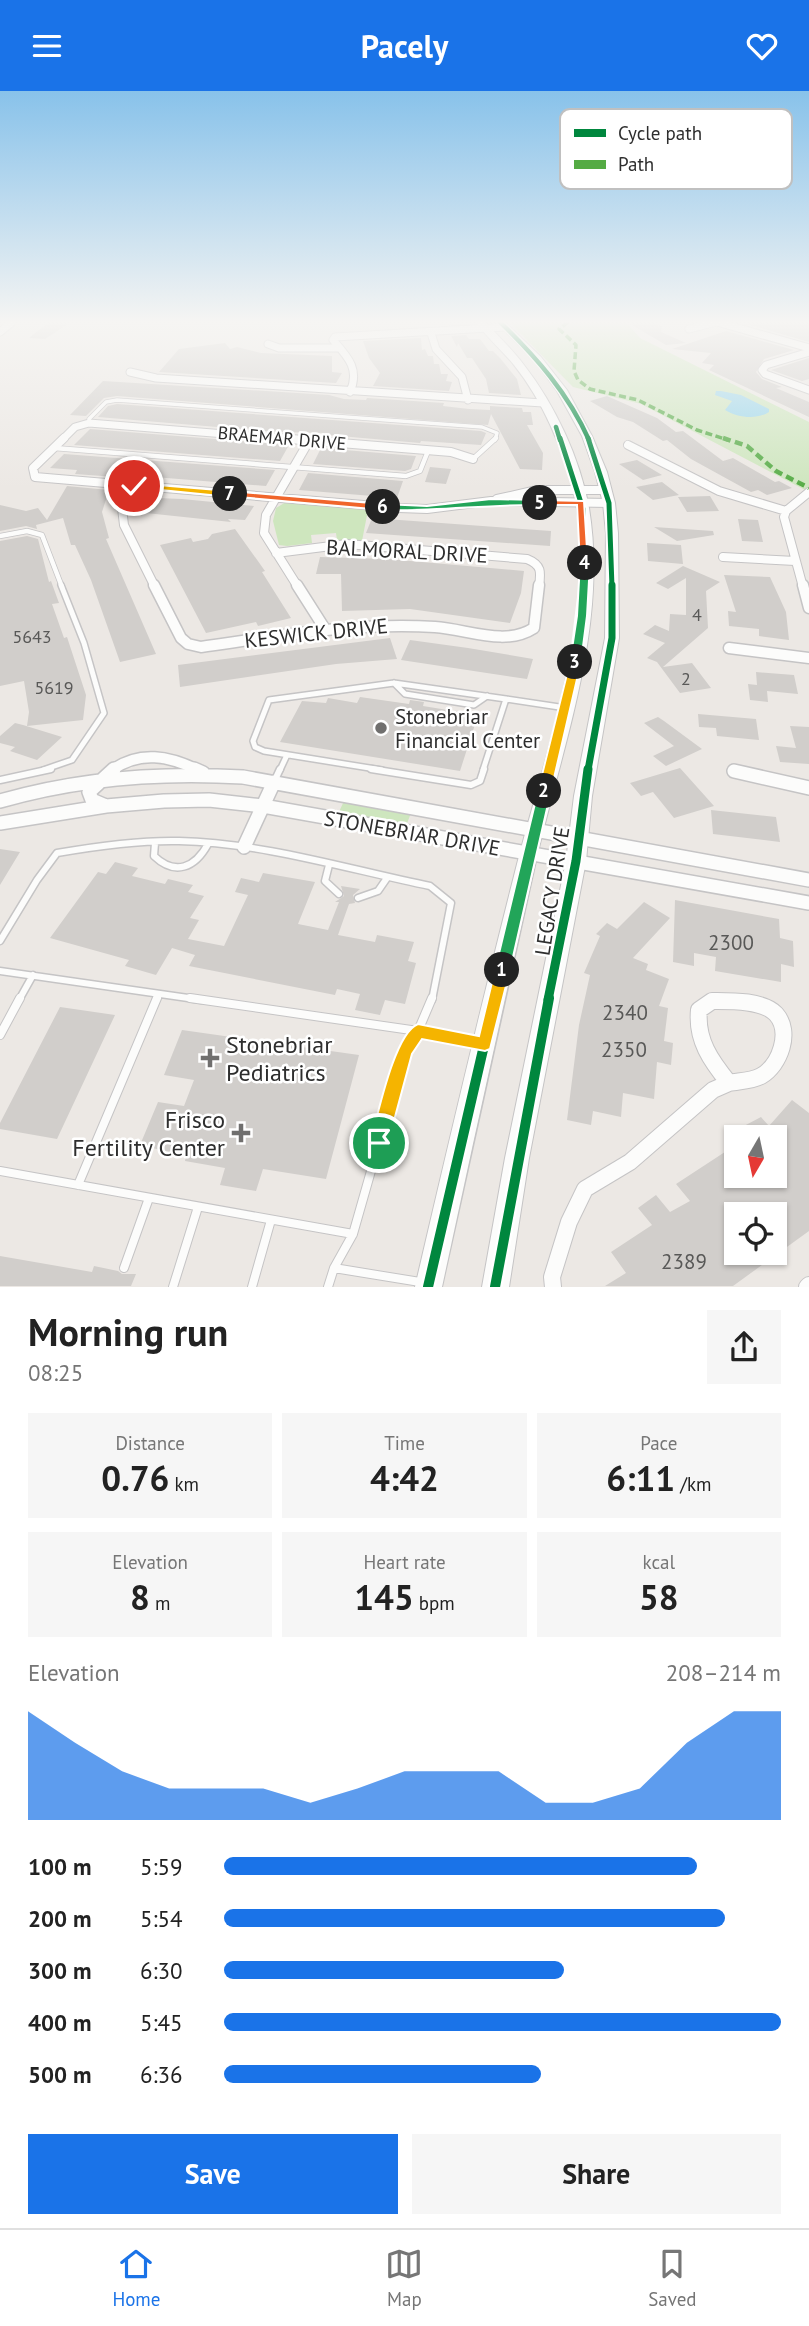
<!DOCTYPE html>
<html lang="en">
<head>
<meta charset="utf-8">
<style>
	body { margin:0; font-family:"PT Sans",sans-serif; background:#f6f6f6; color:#222; height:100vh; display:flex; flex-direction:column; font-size:26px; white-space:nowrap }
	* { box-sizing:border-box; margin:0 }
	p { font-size:23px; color:#767676 }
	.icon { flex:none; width:38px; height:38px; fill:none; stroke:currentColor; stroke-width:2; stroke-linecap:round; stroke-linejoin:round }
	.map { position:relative; height:1196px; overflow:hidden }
	.details { display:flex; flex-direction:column; background:#fff; flex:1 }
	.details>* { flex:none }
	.needle { width:46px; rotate:189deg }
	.buttons { position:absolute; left:724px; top:1034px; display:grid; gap:14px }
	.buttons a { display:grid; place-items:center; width:63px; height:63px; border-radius:0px; background:#fff; box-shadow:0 2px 5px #0004; font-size:35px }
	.pin { position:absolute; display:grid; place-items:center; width:60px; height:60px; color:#fff; margin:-30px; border:4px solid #fff; border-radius:50%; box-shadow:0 2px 7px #0007 }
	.km { position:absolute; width:35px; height:35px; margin:-18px; border-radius:50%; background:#222; color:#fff; font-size:19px; line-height:35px; text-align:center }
	.round { display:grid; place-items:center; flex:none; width:74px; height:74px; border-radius:0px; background:#f6f6f6 }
	.headline { display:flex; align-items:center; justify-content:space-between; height:119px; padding:0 28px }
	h1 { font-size:38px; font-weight:700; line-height:52px }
	.figures { display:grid; grid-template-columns:repeat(3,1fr); gap:10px; height:119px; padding:7px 28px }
	.figures div { display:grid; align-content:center; border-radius:0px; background:#f6f6f6; text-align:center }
	.figures b { font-size:35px; font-weight:700 }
	.figures small { font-size:19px; font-weight:400 }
	.figures p { font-size:19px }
	.chart { height:196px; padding:14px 28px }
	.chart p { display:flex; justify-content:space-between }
	.chart svg { width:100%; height:126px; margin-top:7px; fill:#1a73e8; opacity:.7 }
	.cta { display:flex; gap:14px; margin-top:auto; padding:14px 28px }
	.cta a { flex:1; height:80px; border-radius:0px; background:#1a73e8; color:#fff; font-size:28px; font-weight:700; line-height:80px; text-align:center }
	.cta a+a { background:#f6f6f6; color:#222 }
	ul { padding:0 28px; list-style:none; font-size:23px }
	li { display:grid; grid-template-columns:112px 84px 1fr; align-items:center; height:52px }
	li i { height:18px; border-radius:9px; background:#1a73e8 }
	header { display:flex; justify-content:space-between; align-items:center; height:91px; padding:0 28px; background:#1a73e8; color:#fff; font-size:32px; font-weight:700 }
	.menu { display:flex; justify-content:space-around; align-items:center; height:98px; border-top:2px solid #e0e0e0; background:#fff; font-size:19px; color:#767676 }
	.menu a { display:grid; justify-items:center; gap:4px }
	.menu .on { color:#1a73e8 }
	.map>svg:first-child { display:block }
</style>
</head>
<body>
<header><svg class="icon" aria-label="menu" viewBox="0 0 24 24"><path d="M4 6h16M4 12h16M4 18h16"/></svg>Pacely<svg class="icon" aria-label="heart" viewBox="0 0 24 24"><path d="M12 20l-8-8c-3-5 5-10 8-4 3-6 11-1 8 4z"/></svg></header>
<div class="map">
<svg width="809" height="1196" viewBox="0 0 809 1196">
	<rect width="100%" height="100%" fill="#ece8e4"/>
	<path fill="#cee6be" d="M509,231H626L640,247L809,331V401L641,313L573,296Z
		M286,411L368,419L362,450L337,449L336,442L311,444L312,452L287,455L279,454L273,430L276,417Z
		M344,710L411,722L406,735L338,723Z"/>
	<path fill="#99d6ec" d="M721,300L741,304L769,318V321C757,329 738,327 725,319L732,310L715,304L716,300Z"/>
	<path fill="#d1cecb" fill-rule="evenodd" d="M49,231H71L45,248L29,247Z
		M627,231H655L654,234L662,235L661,241L686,252L666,254Z
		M755,231H809V251L747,233Z
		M726,240L794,259L764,268L756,281L762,288L782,296L776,297L809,311V326L709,279L714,274L702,272L711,262L672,258Z
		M466,244L469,248H480L489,260H493L500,267L517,288L521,304L489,302L486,288L472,267H467L458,252L457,256L451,245Z
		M421,247L422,259L425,258L428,265H433L434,273H439L441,283H448L446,290L452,291L449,300L373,295L380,282L369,267L363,250Z
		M225,252L230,258L237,256L261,262L332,265V281L342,282L336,292L159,281L179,258Z
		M809,267V288L802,290L771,279Z
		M103,290L329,304L344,308L366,309L367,307L444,312L443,315L469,318L490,319V315L522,317L523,321H531L533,334H527L543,362L542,379L520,378L491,323L488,334L117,305L104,307L86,325L70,324Z
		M607,305L657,327L676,341L683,340L723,370L733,367L775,391L779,390L792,397L767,404L758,399L751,401L691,368L667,349L663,350L633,331L617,326L590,310Z
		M117,313L481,340L486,342L481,354L421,350L420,352L328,344L329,342L277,341L98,326L108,315Z
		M90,338L278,353L289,354L280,370L74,354Z
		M321,357L416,365L411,378L405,380L313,373Z
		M64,363L275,379L266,395L117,383L116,386L75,383L77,379L50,377Z
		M637,369L662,384L643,389L619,373Z
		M430,376L451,378L446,393L425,391Z
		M308,382L403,390L397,407L299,399Z
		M662,391L679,404L653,409L636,396Z
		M67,395L109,399L102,421L109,447L106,448L156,563L120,571L91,489L75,454H71L63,427L36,434L37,438L26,435L0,440V414L26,420L38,417L47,429Z
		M710,405L719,420L687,421L678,406Z
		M157,407L182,408L254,415L245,429L228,428L231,431L146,422Z
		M372,427L551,440L550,455L366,442Z
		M738,428L758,429L763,451L742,450Z
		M654,436L713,440L714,444L677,450Z
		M235,438L265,480L262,481L291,527L258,535L256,531L206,542L160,454L191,447L193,451L208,448L212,443Z
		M27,445L38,448L49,491L51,490L59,512L52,513L64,547L67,546L86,604L83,629L27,635L29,621L24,590L0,595V450Z
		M647,452L681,454L683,473L648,470Z
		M320,466L388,468L524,480L521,502L510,532L410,518L342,520L341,483H316Z
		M683,475L720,491L706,500L708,537L663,576L692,572L711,597L680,602L657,571L647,567L665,552L643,543L655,534L669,540L670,523L686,524V487L668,498L656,492Z
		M724,484L770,486L786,521L789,549L759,545V538L729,535L728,520L736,521Z
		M390,547L397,568L336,573L180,596L178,574Z
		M410,549L468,557L533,568L527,588L401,569Z
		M756,581L794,584L798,603L767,600L768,611L750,609L748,593L757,594Z
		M360,606L409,613L410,609L424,611L423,615L478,624L460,680L280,651L302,610L326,612L328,607L357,612Z
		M698,623L756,628L759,649L717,645L716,637L699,636Z
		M658,626L664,630L702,658L666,675L653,665L674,655L644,632Z
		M15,632L23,634L62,646L37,669L10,660L15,656L0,652V645Z
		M790,635L809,636V673L780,671L776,655L796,657Z
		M680,677L714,715L674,727L653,701L641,705L630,692Z
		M711,719L776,726L780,751L713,743Z
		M0,758L20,761L0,794Z
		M115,771L138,777L132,785L165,793L168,788L193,794L188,801L204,805L190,827L199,829L188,848L224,855L248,804L235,801L241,787L259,791L263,782L315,791L298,833L328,839L339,811H335L344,805L341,795L360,798L353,804L355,812L349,813L338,844L375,851L377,844L414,851L408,870L416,872L405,913L385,909L380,924L355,919L360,903L337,898L335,904L189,875L195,864L172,857L156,884L125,875L129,869L50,847L98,781L106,783Z
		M675,809L779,828L780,847L793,850L794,876L781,873V891L715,880L716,866L694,862V875L673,871Z
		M644,811L670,827L633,867L648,873L646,879L669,888L659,915L668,917L664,950L673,952L671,974L657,971L654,1008L623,1002L621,1026L593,1020L591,1034L567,1029L579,934L590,884L584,882L600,845L596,843L607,832L617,838Z
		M60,916L115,924L57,1048L0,1038V1032Z
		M182,939L359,964L326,1088L263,1078L256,1100L220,1094L225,1077L185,1070L186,1065L140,1054L158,1011L184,1015L194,989L164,984Z
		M792,1009L809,1022V1140L733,1195H605L626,1182L611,1161L652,1134L638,1117L656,1104L670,1121L690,1110L676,1093L731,1057L737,1063V1085H775V1046H752L742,1036L761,1026L769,1035ZM737,1124H775V1162H737Z
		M0,1165L92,1181L94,1175L118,1180L122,1183H136L131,1195H0Z"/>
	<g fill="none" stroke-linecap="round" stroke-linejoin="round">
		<defs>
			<path id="service-far4" d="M89,332V328L106,311L117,309L482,336L497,342L495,349"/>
			<path id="service-far3" d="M54,357L406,385L420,380L428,360
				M473,368L496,347
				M0,445L27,440L42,444L62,496"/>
			<path id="service-far2" d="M394,592L405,603L474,614L487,605
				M506,608L566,617
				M43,679L72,669L104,622L84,552L61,494
				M280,679L287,664
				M382,679L264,660L255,656L253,650L269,609L394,592L506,608
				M483,679L506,608"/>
			<path id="service-far1" d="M371,678L471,694L480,690L484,678
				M0,689L51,678
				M274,691L280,678
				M155,752L154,765C175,785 195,777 208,753
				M329,774L325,790L339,803
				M358,807L378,800L387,787
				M0,850L37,789L57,762C97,755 138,749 179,750C264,752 347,778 430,795L451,812L432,909
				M0,880L202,909
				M19,909L33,884
				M156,909L159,903"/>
			<path id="service" d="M190,907L418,940L432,907
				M0,944L20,907
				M0,1080L353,1143
				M78,1094L157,907
				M124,1177L149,1107
				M334,1177L420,1191
				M173,1196L198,1116
				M252,1196L271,1129
				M328,1196L334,1177L353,1143L405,961L418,940L478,952"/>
			<path id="minor-far4" d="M717,231L809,257
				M689,238L716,231
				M0,241L12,231
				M431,242L436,258L462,286L468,309
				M268,253L279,257H340
				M809,261L766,274L762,279L765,283L809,299
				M130,281L156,287L543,312
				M350,301C360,278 348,266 333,249L335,246L505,236
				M62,349L75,336L89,332L300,349"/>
			<path id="minor-far3" d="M64,347L33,377L35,386L399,417L427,418L491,410L609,412
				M279,347L451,361L473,368
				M628,354L719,400L786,420
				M134,395L122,417L124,434L155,496
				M497,408L537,399H606
				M276,462L347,453L527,468C542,474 541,481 539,496
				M723,466L795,470
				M298,496L264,442L266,424L309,350
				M803,496L784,426L786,420L809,401"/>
			<path id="minor-far2" d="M154,494L181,547L188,553L201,556C279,545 356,531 435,536C467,538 505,556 534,537L539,494
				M297,494L325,538
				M803,494L809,517
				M729,557L809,567
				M112,679C140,659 169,665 198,679"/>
			<path id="minor-far1" d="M194,678L203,682
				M734,680L809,697
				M0,710C80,687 160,681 243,686L809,789
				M106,715L92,709L89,701L114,678
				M0,732L106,715L164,710L209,709L263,715L809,812
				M244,756L274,691"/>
			<path id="minor" d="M712,910C729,910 763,909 776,923C792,941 780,974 761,985C752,990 739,990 729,992C711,970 696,949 699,919Z
				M553,1196L552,1186L569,1131L585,1098L630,1071L713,999L729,992
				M807,1196L809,1194"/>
			<path id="secondary" d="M476,231H485C498,245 512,258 524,274C555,314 580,367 589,417C608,533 564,650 538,761C505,906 473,1051 442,1196H415C447,1059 479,922 514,785C542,671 600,519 574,402C563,358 543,310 514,274C502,259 486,246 476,231Z
				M496,231H505L541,266L567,299L592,345L607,381L615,412L618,442L619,547L592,705L586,770L529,1067L509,1196H482L505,1067L566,770L574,705L605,547L606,442L603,412L595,381L582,345L557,300L535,270Z"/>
		</defs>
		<use href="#service-far4" stroke="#c5c4c5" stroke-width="5"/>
		<use href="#service-far3" stroke="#c5c4c5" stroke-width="6"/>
		<use href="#service-far2" stroke="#c5c4c5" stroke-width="8"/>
		<use href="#service-far1" stroke="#c5c4c5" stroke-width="9"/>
		<use href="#service" stroke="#c5c4c5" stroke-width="10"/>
		<use href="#minor-far4" stroke="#c5c4c5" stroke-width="9"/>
		<use href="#minor-far3" stroke="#c5c4c5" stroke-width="10"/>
		<use href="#minor-far2" stroke="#c5c4c5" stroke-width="13"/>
		<use href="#minor-far1" stroke="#c5c4c5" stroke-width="16"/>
		<use href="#minor" stroke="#c5c4c5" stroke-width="18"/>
		<use href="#secondary" stroke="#c5c4c5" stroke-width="2"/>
		<use href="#service-far4" stroke="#fcfcfb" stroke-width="3.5"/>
		<use href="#service-far3" stroke="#fcfcfb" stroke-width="4.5"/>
		<use href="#service-far2" stroke="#fcfcfb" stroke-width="5"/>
		<use href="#service-far1" stroke="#fcfcfb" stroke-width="6"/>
		<use href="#service" stroke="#fcfcfb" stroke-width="8"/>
		<use href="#minor-far4" stroke="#fcfcfb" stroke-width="7"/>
		<use href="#minor-far3" stroke="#fcfcfb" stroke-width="8"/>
		<use href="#minor-far2" stroke="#fcfcfb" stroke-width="10"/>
		<use href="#minor-far1" stroke="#fcfcfb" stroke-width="13"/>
		<use href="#minor" stroke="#fcfcfb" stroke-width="16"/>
		<use href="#secondary" fill="#fcfcfb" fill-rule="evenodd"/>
		<path stroke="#54ab44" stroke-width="3.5" stroke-dasharray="7 3.5" stroke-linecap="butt" d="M568,231L559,238L576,254L574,280L578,289L590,298L638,309L697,339L728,349"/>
		<path stroke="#54ab44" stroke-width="4.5" stroke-dasharray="8 4.5" stroke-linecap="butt" d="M723,347L747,355L776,380L809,397"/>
		<defs>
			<path id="cycleway-far4" d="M500,231C536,266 568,302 589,349
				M556,336L560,349"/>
			<path id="cycleway-far3" d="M560,347L583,418L584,496
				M588,347L609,412L612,496"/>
			<path id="cycleway-far2" d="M549,679L572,592L584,494
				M588,679L612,547V494"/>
			<path id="cycleway-far1" d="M495,909L550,678
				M548,909L576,770L588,678"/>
			<path id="cycleway" d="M428,1196L495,907
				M495,1196L549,907"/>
		</defs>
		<use href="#cycleway-far4" stroke="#fff" stroke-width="7"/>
		<use href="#cycleway-far3" stroke="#fff" stroke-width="9"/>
		<use href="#cycleway-far2" stroke="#fff" stroke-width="11"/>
		<use href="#cycleway-far1" stroke="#fff" stroke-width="13"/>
		<use href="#cycleway" stroke="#fff" stroke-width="15"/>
		<use href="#cycleway-far4" stroke="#00873e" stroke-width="4.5"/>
		<use href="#cycleway-far3" stroke="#00873e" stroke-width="5"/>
		<use href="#cycleway-far2" stroke="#00873e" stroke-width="7"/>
		<use href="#cycleway-far1" stroke="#00873e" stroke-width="9"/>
		<use href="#cycleway" stroke="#00873e" stroke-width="10"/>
	</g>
	<linearGradient id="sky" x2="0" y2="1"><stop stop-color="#88c2ea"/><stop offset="0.58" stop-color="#f6f5f3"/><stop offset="1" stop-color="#f6f5f3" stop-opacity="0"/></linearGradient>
	<rect width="809" height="398" fill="url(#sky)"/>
	<path fill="#f5b400" stroke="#fff" stroke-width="2" d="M502,873L510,879L490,958L485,960L422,948L412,963L388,1052L385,1058L379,1060L373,1058L370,1052C377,1028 394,942 418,933L479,945L495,879Z"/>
	<path fill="#22a559" stroke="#fff" stroke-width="2" d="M544,696L551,700L510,879L502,885L495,879L538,700Z"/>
	<path fill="#f5b400" stroke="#fff" stroke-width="2" d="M575,568L581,571L551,700L544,705L538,700L570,571Z"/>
	<path fill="#22a559" stroke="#fff" stroke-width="2" d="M585,469L590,472L587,525L581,571L575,574L570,571L577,525L580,472Z"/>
	<path fill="#f0652b" stroke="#fff" stroke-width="2" d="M540,409L584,410L588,474L580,472L577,414H537L536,412Z"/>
	<path fill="#22a559" stroke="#fff" stroke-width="2" d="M491,408L540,409L545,412L540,414C488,413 436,421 383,419L379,416L383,413L427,415Z"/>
	<path fill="#f0652b" stroke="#fff" stroke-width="2" d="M230,400L383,413L388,416L383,419L227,405L225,403Z"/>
	<path fill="#f5b400" stroke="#fff" stroke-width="2" d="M134,392L230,400L234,403L230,406L131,396Z"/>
	<g fill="#706f6e" stroke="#fff" stroke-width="2.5">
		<circle cx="381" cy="637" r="7"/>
		<path d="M206.5 956.5h7v7h7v7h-7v7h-7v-7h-7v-7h7z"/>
		<path d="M237.5 1031.5h7v7h7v7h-7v7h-7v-7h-7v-7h7z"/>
	</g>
	<g text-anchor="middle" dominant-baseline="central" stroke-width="5" stroke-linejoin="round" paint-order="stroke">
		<g font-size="18" fill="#2e2e2e" stroke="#fff">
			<text transform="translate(282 347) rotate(5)">BRAEMAR DRIVE</text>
		</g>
		<g font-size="18" fill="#585857">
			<text x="697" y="523">4</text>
			<text x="32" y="545">5643</text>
			<text x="686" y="587">2</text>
			<text x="54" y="596">5619</text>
		</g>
		<g font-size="21" fill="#2e2e2e" stroke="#fff">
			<text transform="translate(407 460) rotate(3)">BALMORAL DRIVE</text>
			<text transform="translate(316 542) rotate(-6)">KESWICK DRIVE</text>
			<text transform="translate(412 742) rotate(10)">STONEBRIAR DRIVE</text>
			<text transform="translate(552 800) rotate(-81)">LEGACY DRIVE</text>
		</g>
		<g font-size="21" fill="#2e2e2e" stroke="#fff" text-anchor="start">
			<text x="395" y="625">Stonebriar<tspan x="395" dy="24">Financial Center</tspan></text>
		</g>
		<g font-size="21" fill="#585857">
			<text x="731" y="851">2300</text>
			<text x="625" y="921">2340</text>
			<text x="624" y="958">2350</text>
			<text x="684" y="1170">2389</text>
		</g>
		<g font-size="24" fill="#2e2e2e" stroke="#fff" text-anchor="start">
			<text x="226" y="953">Stonebriar<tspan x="226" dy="28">Pediatrics</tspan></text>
			<text x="225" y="1028" text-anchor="end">Frisco<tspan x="225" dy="28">Fertility Center</tspan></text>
		</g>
	</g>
	<rect x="560" y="18" width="232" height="80" rx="10" fill="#fff" stroke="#c0c0c0" stroke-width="2"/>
	<rect x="574" y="38" width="32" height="8" fill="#00873e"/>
	<rect x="574" y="69" width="32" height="9" fill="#54ab44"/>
	<g font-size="19" fill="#2e2e2e">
		<text x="618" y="49">Cycle path</text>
		<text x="618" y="80">Path</text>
	</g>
</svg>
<div class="buttons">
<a><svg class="needle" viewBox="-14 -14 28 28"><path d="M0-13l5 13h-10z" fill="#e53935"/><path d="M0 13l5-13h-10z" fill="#767676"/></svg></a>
<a><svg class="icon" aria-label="locate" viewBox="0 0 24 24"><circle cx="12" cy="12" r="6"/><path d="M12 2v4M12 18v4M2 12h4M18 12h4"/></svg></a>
</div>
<div class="pin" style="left:379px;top:1052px;background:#1e9e55"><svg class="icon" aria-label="arrive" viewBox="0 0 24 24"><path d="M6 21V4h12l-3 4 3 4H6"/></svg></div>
<div class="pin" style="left:134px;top:395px;background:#d93025"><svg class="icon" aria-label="check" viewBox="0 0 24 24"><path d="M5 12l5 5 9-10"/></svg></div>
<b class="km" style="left:502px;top:879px">1</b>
<b class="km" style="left:544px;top:700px">2</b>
<b class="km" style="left:575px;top:571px">3</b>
<b class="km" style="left:585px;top:472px">4</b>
<b class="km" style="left:540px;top:412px">5</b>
<b class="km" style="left:383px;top:416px">6</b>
<b class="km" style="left:230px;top:403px">7</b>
</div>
<section class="details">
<div class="headline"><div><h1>Morning run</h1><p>08:25</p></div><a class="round"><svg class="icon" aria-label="share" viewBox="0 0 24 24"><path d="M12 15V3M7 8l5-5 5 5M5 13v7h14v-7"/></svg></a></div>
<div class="figures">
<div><p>Distance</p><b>0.76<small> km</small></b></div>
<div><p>Time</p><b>4:42</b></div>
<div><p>Pace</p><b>6:11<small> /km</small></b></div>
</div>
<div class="figures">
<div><p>Elevation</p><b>8<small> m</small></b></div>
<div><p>Heart rate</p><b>145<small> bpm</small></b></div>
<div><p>kcal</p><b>58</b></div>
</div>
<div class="chart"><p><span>Elevation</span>208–214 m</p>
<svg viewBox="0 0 160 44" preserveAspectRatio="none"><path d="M0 44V6L10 17L20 27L30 33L40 33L50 33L60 38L70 33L80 27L90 27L100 27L110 38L120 38L130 33L140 17L150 6L160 6V44z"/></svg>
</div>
<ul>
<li><b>100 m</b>5:59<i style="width:85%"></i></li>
<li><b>200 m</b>5:54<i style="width:90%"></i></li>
<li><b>300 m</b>6:30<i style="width:61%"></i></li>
<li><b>400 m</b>5:45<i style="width:100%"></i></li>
<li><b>500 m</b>6:36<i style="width:57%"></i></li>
</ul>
<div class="cta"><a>Save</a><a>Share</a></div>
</section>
<nav class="menu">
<a class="on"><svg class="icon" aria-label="home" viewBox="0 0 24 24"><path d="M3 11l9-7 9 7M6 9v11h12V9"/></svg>Home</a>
<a><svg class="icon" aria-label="map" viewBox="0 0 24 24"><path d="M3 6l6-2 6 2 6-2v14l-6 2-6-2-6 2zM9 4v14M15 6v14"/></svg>Map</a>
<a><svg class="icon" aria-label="saved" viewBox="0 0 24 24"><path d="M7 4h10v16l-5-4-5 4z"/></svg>Saved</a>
</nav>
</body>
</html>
